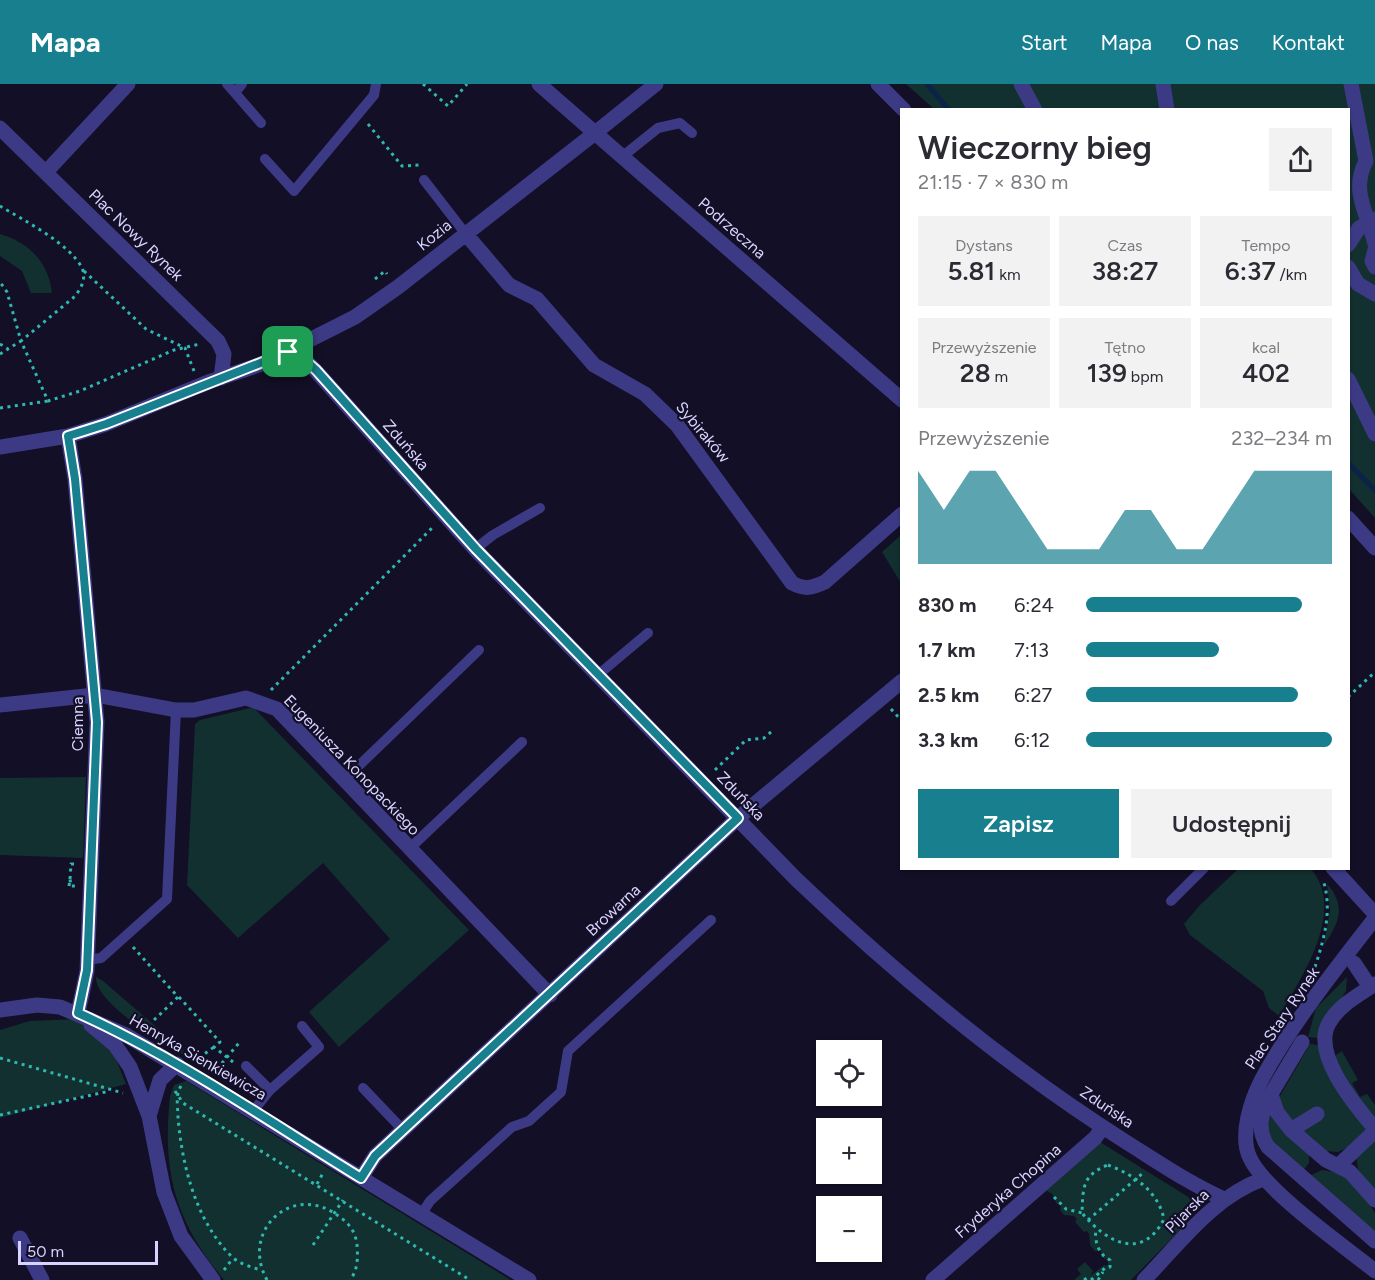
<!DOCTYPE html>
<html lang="pl">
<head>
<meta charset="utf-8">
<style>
	body { margin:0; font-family:Figtree,sans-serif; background:#f2f2f3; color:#2b2b33; height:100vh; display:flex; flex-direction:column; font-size:22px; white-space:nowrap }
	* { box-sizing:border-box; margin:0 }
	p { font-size:20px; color:#7c7c81 }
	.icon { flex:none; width:33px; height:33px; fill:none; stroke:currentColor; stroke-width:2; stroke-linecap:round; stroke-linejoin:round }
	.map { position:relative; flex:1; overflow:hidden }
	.panel { position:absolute; left:900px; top:24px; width:450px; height:762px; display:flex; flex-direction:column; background:#fff; border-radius:0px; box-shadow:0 2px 4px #0004 }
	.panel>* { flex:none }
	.tools { position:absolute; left:816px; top:956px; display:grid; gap:12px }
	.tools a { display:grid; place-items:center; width:66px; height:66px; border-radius:0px; background:#fff; box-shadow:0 2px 4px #0004; font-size:30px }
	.scale { position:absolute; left:18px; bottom:15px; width:140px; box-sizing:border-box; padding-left:6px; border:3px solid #d9d4ff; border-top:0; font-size:16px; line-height:21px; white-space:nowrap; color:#d9d4ff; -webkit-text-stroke:4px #130f26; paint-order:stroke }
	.pin { position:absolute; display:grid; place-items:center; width:51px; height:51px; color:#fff; margin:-26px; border-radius:12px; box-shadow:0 3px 9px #0006 }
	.round { display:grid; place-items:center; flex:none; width:63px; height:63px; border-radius:0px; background:#f2f2f3 }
	.head { display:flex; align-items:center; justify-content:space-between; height:102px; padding:0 18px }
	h1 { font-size:33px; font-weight:600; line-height:45px }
	.stats { display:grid; grid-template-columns:repeat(3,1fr); gap:9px; height:102px; padding:6px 18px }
	.stats div { display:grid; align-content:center; border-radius:0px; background:#f2f2f3; text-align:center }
	.stats b { font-size:26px; font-weight:600 }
	.stats small { font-size:16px; font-weight:400 }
	.stats p { font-size:16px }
	.chart { height:168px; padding:12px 18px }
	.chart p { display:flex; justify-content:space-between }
	.chart svg { width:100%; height:108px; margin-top:6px; fill:#187f8f; opacity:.7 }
	.action { display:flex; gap:12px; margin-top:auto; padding:12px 18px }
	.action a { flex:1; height:69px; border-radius:0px; background:#187f8f; color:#fff; font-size:24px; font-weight:600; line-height:69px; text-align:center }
	.action a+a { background:#f2f2f3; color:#2b2b33 }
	ul { padding:0 18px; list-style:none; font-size:20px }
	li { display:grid; grid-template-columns:96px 72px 1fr; align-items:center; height:45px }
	li i { height:15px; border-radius:8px; background:#187f8f }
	header { display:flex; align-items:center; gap:36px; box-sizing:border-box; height:84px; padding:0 30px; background:#187f8f; color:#fff }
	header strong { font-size:28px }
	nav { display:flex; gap:33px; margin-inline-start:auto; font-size:21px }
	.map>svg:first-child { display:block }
</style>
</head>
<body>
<header>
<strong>Mapa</strong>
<nav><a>Start</a><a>Mapa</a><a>O nas</a><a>Kontakt</a></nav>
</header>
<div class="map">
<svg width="1375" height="1196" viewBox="0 0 1375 1196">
	<rect width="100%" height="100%" fill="#130f26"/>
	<path fill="#12302f" d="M906,0H1375V434L1349,405L1348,26L934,25Z
		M0,150C29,158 49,179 52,209H31L22,187L0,172Z
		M901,451V499L882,468Z
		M250,624L255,625L469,846L339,963L309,928L390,855L323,779L238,854L187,801L195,640L200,636Z
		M86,693L83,774L0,771V694Z
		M1238,785H1311C1347,827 1301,894 1279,932L1269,924L1263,907L1190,851L1184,840L1200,821Z
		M1327,800C1347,822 1339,839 1324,861L1330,826Z
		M96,893L103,897L189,971L187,973C165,960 95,920 96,893Z
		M1347,893L1346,907L1318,954L1308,953L1316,924Z
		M78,935L112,965L126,1000L0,1034V946L30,937Z
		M1306,959L1322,962L1368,1044L1349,1063L1338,1068L1324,1067L1293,1039L1282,1027L1280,1012L1307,965Z
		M1342,967L1358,996L1352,999L1360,1013L1367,1010L1375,1021V1038L1366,1028L1335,976L1336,971Z
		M186,997L511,1196H224C175,1137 162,1088 170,1012L174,1001Z
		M1268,1026L1309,1070V1079L1302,1088L1268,1058Z
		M1375,1056V1110L1358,1085L1356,1071Z
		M1100,1058L1198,1119L1187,1139L1131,1196H1074L1081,1190L1077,1185L1085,1178L1093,1187L1090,1192L1104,1181L1108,1182V1176L1101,1173V1167H1095L1090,1161L1089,1150L1087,1147L1084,1148L1075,1138L1077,1135L1074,1132L1064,1131L1060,1126L1061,1121L1057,1120L1052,1110L1043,1105Z
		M1322,1086L1341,1089L1368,1118L1375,1129V1153L1307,1093Z"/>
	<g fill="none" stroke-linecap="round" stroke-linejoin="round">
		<path stroke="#0c2248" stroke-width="5" d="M927,0L949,26
			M1348,379L1375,406"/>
		<path stroke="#2fb8b0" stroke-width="3" stroke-dasharray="3 4.5" stroke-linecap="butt" d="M423,0L448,22L467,0
			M368,40L402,82L420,81
			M0,122C23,136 69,159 82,184C87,195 80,207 73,214L21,257L7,208L0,198
			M114,125L113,126L116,130
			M122,132L126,136L124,139
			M84,187L146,245L185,264L194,287
			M375,195L385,187L387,190
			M0,260L8,265L21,257L48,317L80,307L174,266L200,260
			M0,270L8,265
			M0,324L48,317
			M271,606L434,442
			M1348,613L1375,588
			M891,625L902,637
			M715,686L746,656L764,654L771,648
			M70,795L71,780H74
			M69,802L70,795L71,802H76
			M133,863L178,913L154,936
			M1315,883C1324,855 1332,828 1324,799
			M179,913L220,958L214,963L233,978
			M0,974L123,1009
			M199,974L214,963
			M217,985L239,959
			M181,1002C175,1011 178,1023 178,1033C182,1082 196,1137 232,1173C240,1180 251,1183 261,1186
			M175,1007L183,1019L470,1196
			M0,1031L110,1007
			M1108,1081C1134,1091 1158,1107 1164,1135C1142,1178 1106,1158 1082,1129C1083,1104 1082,1091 1108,1081Z
			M317,1100L323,1089
			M1054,1113L1066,1125L1082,1129
			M1088,1136L1143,1089
			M313,1161L343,1116
			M224,1186L233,1174
			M267,1196C239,1145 295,1096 341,1134C350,1140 356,1150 357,1161C358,1173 358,1186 350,1196
			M1084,1196L1087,1194L1090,1196
			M1091,1196L1105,1184L1110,1183V1176C1099,1171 1094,1157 1096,1146
			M1098,1196L1103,1188"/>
		<path stroke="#3d3a85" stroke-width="10" d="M227,0L235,9L242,0
			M235,9L261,39
			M623,72L658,44L680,39L692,49
			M265,75L294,107L374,11L376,0
			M424,96L465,149
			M475,465L493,451L540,424
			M599,590L648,549
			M344,696L479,566
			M409,765L522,658
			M1171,817L1204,784
			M87,876L101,874L167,815L176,626
			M246,982L270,1006
			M363,1004L403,1046
			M254,1026L270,1006L319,963L302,942
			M421,1131L430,1117L512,1043L529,1037L561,1008L568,967L711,836"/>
		<path stroke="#3d3a85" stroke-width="15" d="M1021,0L1035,26
			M1163,0L1167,26
			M1351,0L1366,77C1350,107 1368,130 1375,160
			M1348,161L1359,144L1375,135
			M1375,166L1372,177L1375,183
			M1348,183L1358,200L1375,210
			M1348,295L1375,350
			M1354,879L1370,903
			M1375,900C1359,911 1339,921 1329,939C1311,970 1356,1022 1375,1045
			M1302,958L1271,1010L1277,1028L1291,1046L1326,1076L1350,1088L1375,1116
			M1271,1010C1261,1028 1256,1045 1268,1063L1375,1157
			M1291,1046L1317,1030
			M1338,1082L1375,1047"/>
		<path stroke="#3d3a85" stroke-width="15" d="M0,44L218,257L224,270L221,294
			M46,88L128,0
			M465,149L509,201L537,215L594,281L645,310L677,341L792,499C805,506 812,504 825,498L902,430
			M288,268L307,278L316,287L475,465L796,795C898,892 1007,983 1126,1058C1158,1078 1190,1100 1224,1115
			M68,352L75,395L97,638L87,887L78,929
			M0,363L68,352L106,340L211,297L262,280L355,233L398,203L595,49L902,316
			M0,621L95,611L176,626H194L246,614L277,625L550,911
			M1333,784L1375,830
			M1375,834C1338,882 1290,942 1262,995C1251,1016 1239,1052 1250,1074C1265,1107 1344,1162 1375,1187
			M361,1094L375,1072L738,734L902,597
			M20,1154L42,1196
			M933,1196L1095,1054L1103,1043
			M1144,1196C1180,1159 1213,1113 1263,1095"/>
		<path stroke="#3d3a85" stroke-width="15" d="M539,0L595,49L656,0
			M878,0L904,26
			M1348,434L1375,464
			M0,926L37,921L60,923L126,951L529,1196
			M91,941L115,961L130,983L149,1032L164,1108L181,1152L213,1196
			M149,1032L160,996L177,980"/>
	</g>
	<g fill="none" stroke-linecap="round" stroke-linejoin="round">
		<defs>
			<path id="route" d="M288,268L307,278L316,286L476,465L738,734L375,1072L361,1094C268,1037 178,974 78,929L87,886L97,638L75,395L68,352L106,340Z"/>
		</defs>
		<use href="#route" stroke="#fff" stroke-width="12"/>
		<use href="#route" stroke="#187f8f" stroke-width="8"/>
	</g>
	<g text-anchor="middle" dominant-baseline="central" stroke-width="4.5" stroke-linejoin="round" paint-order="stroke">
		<g font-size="16" fill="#d9d4ff" stroke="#130f26">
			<text transform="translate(732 144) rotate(41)">Podrzeczna</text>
			<text transform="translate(136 151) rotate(44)">Plac Nowy Rynek</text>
			<text transform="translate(434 151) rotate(-39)">Kozia</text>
			<text transform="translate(703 348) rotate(50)">Sybiraków</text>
			<text transform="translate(406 361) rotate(49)">Zduńska</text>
			<text transform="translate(77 640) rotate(-90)">Ciemna</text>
			<text transform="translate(352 681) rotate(46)">Eugeniusza Konopackiego</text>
			<text transform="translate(741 712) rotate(46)">Zduńska</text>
			<text transform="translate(613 826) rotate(-43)">Browarna</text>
			<text transform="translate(1282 934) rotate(-56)">Plac Stary Rynek</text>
			<text transform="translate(198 973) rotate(30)">Henryka Sienkiewicza</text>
			<text transform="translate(1107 1023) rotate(34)">Zduńska</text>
			<text transform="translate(1008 1107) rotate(-41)">Fryderyka Chopina</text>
			<text transform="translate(1187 1127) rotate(-45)">Pijarska</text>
		</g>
	</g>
</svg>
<div class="tools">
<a><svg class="icon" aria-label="locate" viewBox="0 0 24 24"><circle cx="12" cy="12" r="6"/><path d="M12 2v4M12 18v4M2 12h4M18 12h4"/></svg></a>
<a>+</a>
<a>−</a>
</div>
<div class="scale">50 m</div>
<div class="pin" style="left:288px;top:268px;background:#1e9e55"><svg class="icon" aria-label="arrive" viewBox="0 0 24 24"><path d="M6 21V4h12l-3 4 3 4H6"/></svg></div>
<section class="panel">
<div class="head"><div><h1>Wieczorny bieg</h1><p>21:15 · 7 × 830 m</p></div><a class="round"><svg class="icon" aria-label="share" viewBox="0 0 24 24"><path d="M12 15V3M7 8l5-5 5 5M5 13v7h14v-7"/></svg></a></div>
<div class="stats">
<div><p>Dystans</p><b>5.81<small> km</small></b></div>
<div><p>Czas</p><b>38:27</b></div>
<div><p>Tempo</p><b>6:37<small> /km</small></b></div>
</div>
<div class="stats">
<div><p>Przewyższenie</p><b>28<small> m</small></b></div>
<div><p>Tętno</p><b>139<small> bpm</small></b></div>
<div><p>kcal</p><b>402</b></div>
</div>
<div class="chart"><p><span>Przewyższenie</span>232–234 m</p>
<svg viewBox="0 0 160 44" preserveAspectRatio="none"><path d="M0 44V6L10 22L20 6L30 6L40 22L50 38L60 38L70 38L80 22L90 22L100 38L110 38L120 22L130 6L140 6L150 6L160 6V44z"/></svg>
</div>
<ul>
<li><b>830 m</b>6:24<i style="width:88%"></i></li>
<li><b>1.7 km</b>7:13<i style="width:54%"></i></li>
<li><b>2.5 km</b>6:27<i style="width:86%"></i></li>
<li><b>3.3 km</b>6:12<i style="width:100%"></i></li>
</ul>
<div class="action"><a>Zapisz</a><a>Udostępnij</a></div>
</section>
</div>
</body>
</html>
